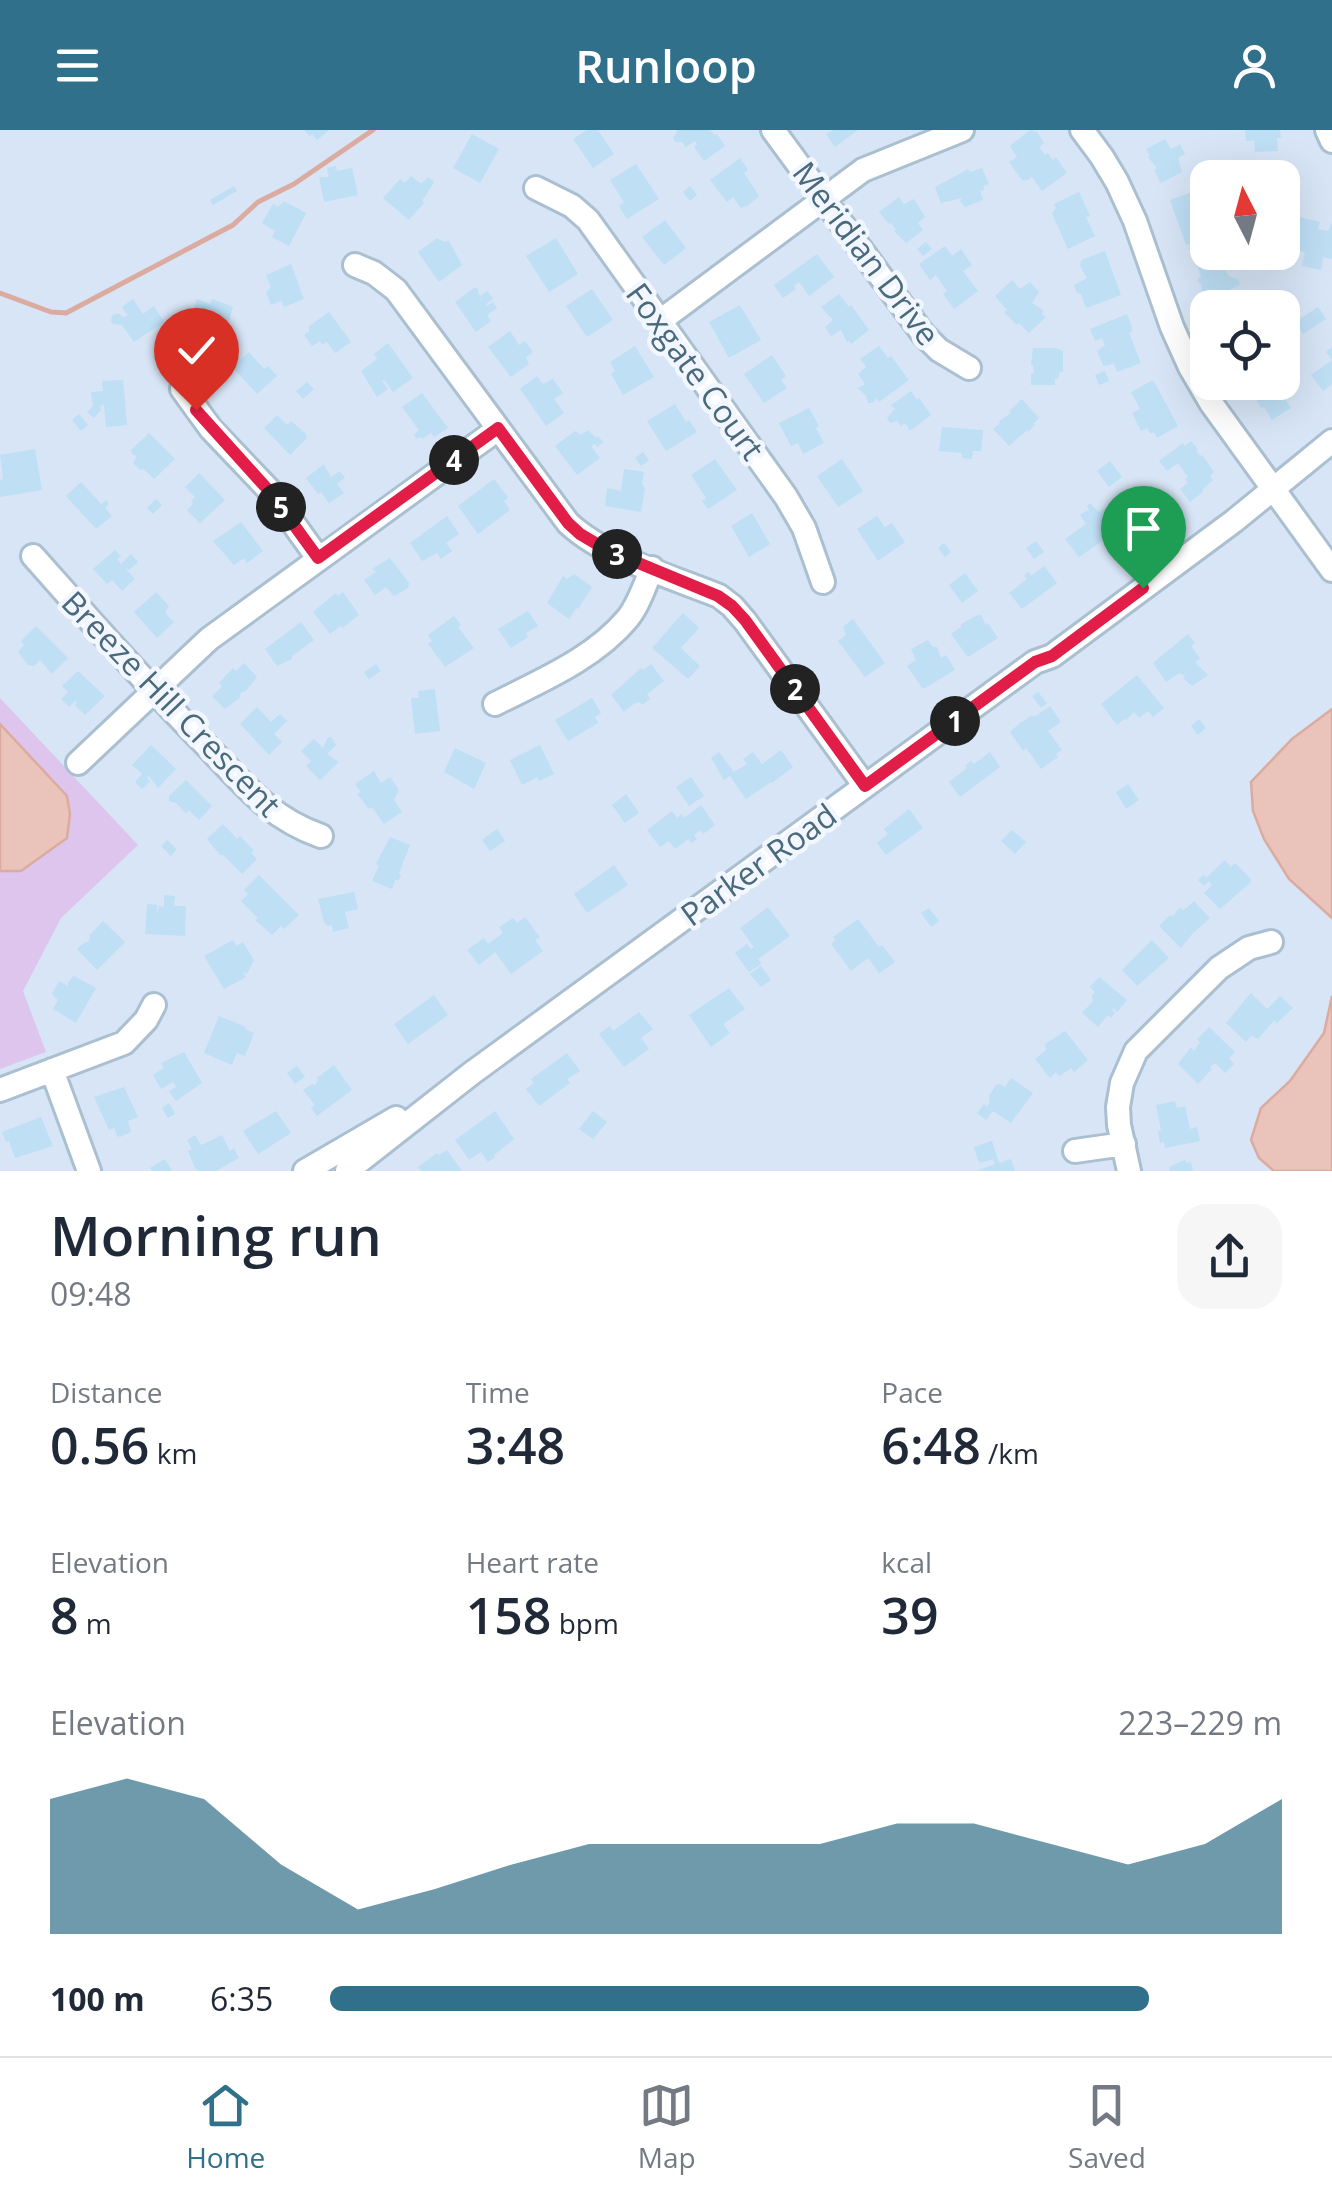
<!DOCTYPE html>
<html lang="en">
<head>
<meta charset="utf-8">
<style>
	body { margin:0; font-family:"Open Sans",sans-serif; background:#f6f6f7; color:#1f2937; height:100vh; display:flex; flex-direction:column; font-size:38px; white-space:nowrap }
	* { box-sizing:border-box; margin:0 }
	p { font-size:32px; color:#747a83 }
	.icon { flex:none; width:55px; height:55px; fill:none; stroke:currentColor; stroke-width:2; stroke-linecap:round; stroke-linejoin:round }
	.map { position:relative; height:1041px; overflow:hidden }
	.side { display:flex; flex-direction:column; background:#fff; flex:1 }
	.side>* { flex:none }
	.needle { width:65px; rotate:354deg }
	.buttons { position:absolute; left:1190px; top:30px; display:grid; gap:20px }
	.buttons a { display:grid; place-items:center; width:110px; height:110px; border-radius:20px; background:#fff; box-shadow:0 10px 40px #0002; font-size:50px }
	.pin { position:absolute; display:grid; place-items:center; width:85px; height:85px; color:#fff; margin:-102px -42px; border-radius:50% 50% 50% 0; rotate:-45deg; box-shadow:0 0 10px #0007 }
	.pin .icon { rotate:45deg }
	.km { position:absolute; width:50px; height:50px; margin:-25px; border-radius:50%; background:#222; color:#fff; font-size:28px; line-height:50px; text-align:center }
	.round { display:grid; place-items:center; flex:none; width:105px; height:105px; border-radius:30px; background:#f6f6f7 }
	.head { display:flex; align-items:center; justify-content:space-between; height:170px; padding:0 50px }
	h1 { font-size:55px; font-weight:600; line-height:75px }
	.figures { display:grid; grid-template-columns:repeat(3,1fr); gap:15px; height:170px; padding:10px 50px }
	.figures div { display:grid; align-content:center }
	.figures b { font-size:50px; font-weight:600 }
	.figures small { font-size:28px; font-weight:400 }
	.figures p { font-size:28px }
	.chart { height:280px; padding:20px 50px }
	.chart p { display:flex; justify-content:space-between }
	.chart svg { width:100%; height:180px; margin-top:10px; fill:#31708a; opacity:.7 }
	ul { padding:0 50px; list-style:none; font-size:32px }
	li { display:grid; grid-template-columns:160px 120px 1fr; align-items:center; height:75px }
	li i { height:25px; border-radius:12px; background:#31708a }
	header { display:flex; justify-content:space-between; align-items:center; height:130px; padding:0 50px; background:#31708a; color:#fff; font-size:45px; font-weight:600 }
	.tabs { display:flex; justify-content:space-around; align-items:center; height:140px; border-top:2px solid #e0e1e3; background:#fff; font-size:28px; color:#747a83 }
	.tabs a { display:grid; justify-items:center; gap:5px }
	.tabs .current { color:#31708a }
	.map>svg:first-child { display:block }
</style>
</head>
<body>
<header><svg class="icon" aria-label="menu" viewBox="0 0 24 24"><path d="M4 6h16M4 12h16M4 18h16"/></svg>Runloop<svg class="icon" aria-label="person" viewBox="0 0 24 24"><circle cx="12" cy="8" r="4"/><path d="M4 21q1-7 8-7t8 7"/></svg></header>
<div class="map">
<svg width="1332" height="1041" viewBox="0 0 1332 1041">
	<rect width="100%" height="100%" fill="#e9f1fe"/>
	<path fill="#d7e5f6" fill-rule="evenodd" d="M0,0H1332V1041H0ZM1208,48H1282V122H1208ZM1208,178H1282V252H1208Z"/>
	<path fill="#dec5ee" d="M0,568L138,715L61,788L23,861L46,922L0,939Z"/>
	<path fill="#eac3bb" stroke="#dcaba0" stroke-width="2.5" d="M1332,579V788L1289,749L1264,709L1253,681L1251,652L1292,609Z
		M0,594L67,666L70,684L67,708L21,741H0Z
		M1332,866V1041H1274L1259,1028L1251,1010L1261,978L1290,951L1324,903Z"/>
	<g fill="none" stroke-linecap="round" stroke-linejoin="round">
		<path stroke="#dcaba0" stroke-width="5" d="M0,163L51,182L66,183L233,95L258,72L294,54L373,0"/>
	</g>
	<path fill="#bfdff5" d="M304,0H329L317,10L312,4L310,7Z
		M587,0H598L614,24L593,38L573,9Z
		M676,0H710L714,5L717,4L725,16L704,31L694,17L697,14L695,11L686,17L682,12H675L673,8L677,2Z
		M833,0H858L835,17L826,4Z
		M1030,0L1037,2L1041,8L1044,13L1039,17L1045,25L1048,23L1053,30L1056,27L1067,43L1042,61L1032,47L1028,50H1022L1009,32L1017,27L1010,16Z
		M1245,0H1280L1281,8H1277L1278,21L1255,22L1254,10L1246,11Z
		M472,4L499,19L480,53L453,38Z
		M1165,9L1171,19L1180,14L1185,24L1178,28L1182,42L1161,53L1154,40L1157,38L1148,27L1150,26L1146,19Z
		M740,28L748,40L744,43L759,66L746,77L745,76L741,78L733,67L727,72L710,50Z
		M636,34L659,69L627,89L619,76L624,72L610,50Z
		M336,36L337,41L352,38L358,65L324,72L319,47H329L327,38Z
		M982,38L989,54L983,56L984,60L980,61L983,70L965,77L960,71L962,68L941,73L935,57L968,39L970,42Z
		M411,46L421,54L428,47L434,52L422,71L424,73L409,90L383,68L400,49L405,53Z
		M1282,53L1286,57L1288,56L1293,62L1290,64L1298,75L1282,86Z
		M234,56L237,61L213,75L210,70Z
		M690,56L697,65L690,71L683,62Z
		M1200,59L1203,75L1208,73V108L1186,115L1170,70Z
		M1079,62L1090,86L1086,87L1095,106L1068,119L1052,83L1056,78L1054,74Z
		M899,67L904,74L914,69L925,87L918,93L923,100L906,113L894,101L896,100L891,93L889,94L879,82Z
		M284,71L306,83L289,116L272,107L275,101L262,93L273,74L278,77Z
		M1300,87L1320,92L1318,99L1328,101L1332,92V129L1323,127L1321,140L1302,136L1305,122L1293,120Z
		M665,90L686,118L664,135L642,107Z
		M437,108L444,112L449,111L462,135L439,152L418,122Z
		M556,108L578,144L549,162L526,126Z
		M926,112L932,119L923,126L917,119Z
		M945,116L952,126L961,119L972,135L963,141L978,161L954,179L943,164L947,161L936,145L930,150L919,134Z
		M1105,121L1121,165L1086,178L1081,164L1077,163L1074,155L1087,148L1080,136L1081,130Z
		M1228,122H1247L1249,127L1231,133Z
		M817,124L834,147L809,166L799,152L794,156L796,159L783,168L774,155Z
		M1209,127L1211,132L1218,129L1222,139L1224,138L1229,146L1239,150L1240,155L1215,166L1204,169L1201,155L1197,150L1201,146L1196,132Z
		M291,134L304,169L284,177L281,171L271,175L266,162L271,157L266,145Z
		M1012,150L1020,159L1030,152L1039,162L1032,173L1043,180L1042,184L1046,187L1029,203L1019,193L1017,195L1004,182L1007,180L995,166Z
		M474,158H477L480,166L487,161L493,169L486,174L487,176L493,172L497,178L487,185L491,191L476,202L455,172Z
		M592,159L613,190L587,207L566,176Z
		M839,164L849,177L851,175L869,200L851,214L849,211L847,212L841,200L831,206L825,197L833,190L821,177Z
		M133,169L143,184L154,176L164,192L134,212L122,195L113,194L111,191L112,186L115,184H120L122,187L128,186L122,177Z
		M197,169L210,174L212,169L233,177L223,210L188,195Z
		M740,175L761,210L729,228L709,192Z
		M1318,177L1326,189L1303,204L1295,192Z
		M329,182L351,212L335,223L327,212L322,215L320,211L312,216L304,205L309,201V196Z
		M1127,184L1132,197V202L1129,203L1141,233L1117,242L1114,233L1106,236L1103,235L1097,221L1105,215L1102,208L1095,211L1090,199Z
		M510,201L519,215L525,211L533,222L526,227L529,234L511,247L488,217Z
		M388,213L413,248L393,262L384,250L382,251L388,259L377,267L361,241L377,229L374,224Z
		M635,216L654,247L623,265L611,244L615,241L610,232Z
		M879,216L888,228L891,226L909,250L879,272L876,267L875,271L871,273H868L866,266L858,258L865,254L858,244L866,237L860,229Z
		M1332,217V254L1323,261L1311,245L1332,230L1326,222Z
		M1033,218H1055L1063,221V242H1060L1058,249H1055V255H1031V243H1034L1033,235H1031Z
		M249,222L264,239L268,236L277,246L257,264L232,237Z
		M772,225L786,246L781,250L787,258L764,273L744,244Z
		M1105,241L1109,251L1099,255L1095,245Z
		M537,246L543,254L553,249L563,263L554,269L564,283L546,296L520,259Z
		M1282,246L1286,252H1290L1279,259L1291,278L1272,290L1264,277L1261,278L1248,252H1282Z
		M123,250L127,295L106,297L104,275L100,276L101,280L94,288L87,282L93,276L91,262L103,261L102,251Z
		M1153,250L1178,296L1157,308L1154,302L1151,304L1147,298L1141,301L1132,283L1140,279L1131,262Z
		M307,252L314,259L303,269L296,261Z
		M911,261L917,270L919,268L931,285L910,301L905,293L901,296L897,291L890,293L887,288L895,279L891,275Z
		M422,263L448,298L434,307L431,303L422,309L420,307L417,309L414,305L419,300L402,277Z
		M1022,269L1039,288L1033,294L1035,295L1028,302L1027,300L1009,316L993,299L1000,293L999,291L1011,283L1009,281Z
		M675,274L686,292L689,290L697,302L666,321L647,291Z
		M809,278L819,296L816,298L824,313L803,324L798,313L791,316L779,293Z
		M79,284L88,295L81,301L72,290Z
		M277,285L287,295L291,291L306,304L307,308L290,325L264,298Z
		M942,297L983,300L981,321H973L972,329L962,328V323L939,321Z
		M588,300L596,308L598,306L603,312L597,317L595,314L591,316L600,328L577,345L555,316L575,301L581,305Z
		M149,303L175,329L154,349L144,339L140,340L133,333L137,326L132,324L131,320Z
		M1191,311L1198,319L1196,321L1200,326L1202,325L1214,342L1210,346L1213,350L1202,360L1203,362L1190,372L1180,359L1188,353L1185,349L1188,347L1178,333L1167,341L1159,331L1183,313L1184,316Z
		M35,319L42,360L0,367V350L3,349L0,325Z
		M643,322L649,330L641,336L635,328Z
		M715,329L737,360L708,379L702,371L706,368L691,345Z
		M842,329L863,361L838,377L817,346Z
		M1110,331L1122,347L1109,357L1097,341Z
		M324,334L331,347L340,341L345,348L337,354L344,363L329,373L321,362L318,364L306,348Z
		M624,339L644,342L642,354L645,358L641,382L605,376L607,358L621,361Z
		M199,343L225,370L200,393L187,380L193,374L191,371L195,367L185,357Z
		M494,349L508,367L504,371L510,380L478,404L458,376Z
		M81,352L101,374L106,370L109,374L105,378L112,386L96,399L66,366Z
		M156,369L162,375L153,384L147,378Z
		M1090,373L1099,382L1113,373L1128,393L1079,427L1065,409L1086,394L1080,385L1086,381H1089L1087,376Z
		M752,383L770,414L749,427L731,396Z
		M447,386L459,404L446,413L452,421L441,429L437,423L422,431L410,413Z
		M877,386L885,397L892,393L905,412L878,431L857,399Z
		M241,392L263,421L247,433L244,428L234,435L213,411Z
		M1036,411L1044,422L1034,429L1026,418Z
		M944,413L951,422L945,427L938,418Z
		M115,420L121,426L117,429L121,434L131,424L138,432L129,440L125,438L135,449L122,461L112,450L107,454L93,439Z
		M390,428L409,453L408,458L394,466L386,457L375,465L364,450L376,442L373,439L375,437Z
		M1044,436L1057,453L1022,479L1009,463L1027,449L1024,446L1029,442L1031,446Z
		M965,443L978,461L962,473L949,455Z
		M574,444L592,457L578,479L576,478L569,489L547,473L563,446L567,449Z
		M156,462L169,476L165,483L174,492L157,508L134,482Z
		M343,462L359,485L341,499L342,495L330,504L313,482L336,463L338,466Z
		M528,481L538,496L526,503L528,507L511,518L498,499Z
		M683,483L699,498L681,518L700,536L688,549L652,518Z
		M978,485H981L986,495L988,493L998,508L968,527L951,504L961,497V494Z
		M454,486L461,495L458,497L474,518L445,537L428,514L432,511L428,505Z
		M853,489L885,533L865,547L838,511L846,505L843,497Z
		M301,492L314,510L292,526V529L277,536L265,519Z
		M36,496L68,528L52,544L40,530L34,536L28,535L18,522L24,515L21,511Z
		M1188,504L1195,513L1191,516L1200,528L1195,532L1208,545L1192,556L1183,548L1185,546L1179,543L1166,552L1153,533Z
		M928,510L933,517H937L941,528L946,525L955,540L923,559L907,536L916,530L911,519Z
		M244,533L257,547L245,562L243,561L239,565L241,567L225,579L212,566L222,557L219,553L233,538L236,541Z
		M376,534L381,541L369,549L364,542Z
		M651,534L664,551L647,564L650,569L642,575L640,572L635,573L624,582L611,565L641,538L643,540Z
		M78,541L105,566L85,585L75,575L77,572L75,571L69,577L61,569L68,562L62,556Z
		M1137,545L1164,578L1153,587L1148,581L1139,588L1134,582L1126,590L1124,589L1117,595L1101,574Z
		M435,559L440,601L415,604L411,568H419L418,561Z
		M1038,562L1047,573L1041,578L1032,566Z
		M592,568L601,583L595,587L598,593L568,611L555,590Z
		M1050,576L1061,592L1048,601L1062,620L1056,624L1058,627L1041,639L1026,618L1023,621L1010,602L1022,591L1023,592L1030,586H1036Z
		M257,577L271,592L280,584L287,591L274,604L282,612L269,625L240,594Z
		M1199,589L1206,598L1198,605L1191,596Z
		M328,607H331L336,615L327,624L339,632L320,650L306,636L311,631L301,621L314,609L323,618Z
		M151,615L176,639L158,658L149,646L147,648L150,651L142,659L135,652L142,644L132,635Z
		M540,615L554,644L539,651L537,647L522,655L510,630Z
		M455,618L486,633L474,659L444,642Z
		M781,620L793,637L772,653L771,652L746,669L730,646L724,650L711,628L719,622L734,642L747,634L743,629L753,622L762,634Z
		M990,622L1000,637L960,667L949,652L967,638L965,636L971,631L974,634Z
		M374,641L381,653L390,647L399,660L394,670L402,682L384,694L372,677L369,679L357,664L361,662L355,654Z
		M691,647L704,666L689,676L676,657Z
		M186,650L212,676L199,690L189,680L186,683L176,673L169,671V666Z
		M1128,654L1139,670L1126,679L1116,662Z
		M626,664L639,683L625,693L612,675Z
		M701,675L715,695L703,704L701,700L694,705L697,709L692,713L688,709L675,719L669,711L660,717L647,700L672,681L677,688L682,684L684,688Z
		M909,679L923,698L886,725L877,713L888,704L884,699Z
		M223,694L237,709L240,706L254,720L251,723L257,729L242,744L223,725H220L207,709Z
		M497,699L505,711L490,721L482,710Z
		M1012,700L1026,712L1015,724L1001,711Z
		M390,707L410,715L399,743L401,745L399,750H395L392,759L372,751L379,736L376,734Z
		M167,710L177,719L171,726L161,716Z
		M1225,730L1231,737L1235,733L1251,749L1250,753L1220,779L1204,763L1212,755L1209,751L1204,756L1198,750L1204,745L1206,748Z
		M614,735L628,755L587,783L574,764Z
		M259,745L299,785L284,799L281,796L272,805L255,790L258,788L241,771L248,764L244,760Z
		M354,762L358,779L345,782L349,798L333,802L332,795L328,796L324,792L318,769Z
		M164,765L175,766L174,776H186L185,806L145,804L147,774L157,775V785L159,776L164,777Z
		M1194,771L1210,788L1193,803L1181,818L1159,796L1170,785L1173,786L1179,778L1184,780Z
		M768,777L790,806L758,829L761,834L749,842L735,823L747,814L751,819L754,817L740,798Z
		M929,778L939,791L931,797L921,783Z
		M525,787L540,807L535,810L543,821L511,844L495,822L479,835L467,820L484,808L488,814L503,803L499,797L513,788L517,793Z
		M858,789L879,817L882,815L895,832L879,843L868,828L851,841L831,814L836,810L833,807Z
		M103,791L125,812L97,840L77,819L85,812H88L90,808L89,806Z
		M233,810L236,816L243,812L254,830L247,844L243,842L246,847L224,859L204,826Z
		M1152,810L1169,828L1137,856L1122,840Z
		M761,836L771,850L761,857L750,844Z
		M74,846L96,858L76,893L53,879L58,870L52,864L59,851L68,856V852Z
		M1099,847L1127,870L1117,882L1113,878L1112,880L1115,883L1111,888L1108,885L1098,897L1082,883L1093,871L1092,866L1095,862L1090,857Z
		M729,858L745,879L723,894L730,903L711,917L689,885Z
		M1251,863L1267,879L1280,866L1293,878L1277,893L1274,890L1258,909L1251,906L1246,912L1226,893Z
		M434,865L448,885L408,914L394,894Z
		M639,882L653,899L641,908L649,919L624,937L599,904L610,896L613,901Z
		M219,886L246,897L245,899L254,903L245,926L237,923L232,935L204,923Z
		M1209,897L1235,922L1229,928L1234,934L1225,943L1215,933L1210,937L1212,939L1198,954L1178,934L1191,917L1194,921L1195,919L1200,912L1197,909Z
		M1065,901L1088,930L1074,942L1071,938L1064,943L1059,946L1056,942L1050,948L1035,929L1046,920L1045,914Z
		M184,922L202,953L176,971L169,961L176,957L173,952L161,959L153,945L164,938L161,933Z
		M567,923L580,941L567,949L570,953L539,976L526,959L534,953L531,949Z
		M334,935L352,960L317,986L311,978L315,975L303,960L312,954L315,955L318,950L317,948Z
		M297,936L305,947L295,954L287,943Z
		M1011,948L1033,963L1011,993L993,981L986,990L977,983L984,974L987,977L990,972L989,966L996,955L1000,954L1005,957Z
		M124,957L138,987L128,991L131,1002L120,1007L117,1006L114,998L109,1000L94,967Z
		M1175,971L1177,978L1185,976L1190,999L1197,997L1200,1011L1165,1018L1164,1012L1160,1013L1158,1001L1161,1000L1156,975Z
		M169,973L175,984L168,988L162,978Z
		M276,981L291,1003L258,1024L243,1001Z
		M495,981L514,1009L494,1025L495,1027L488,1032L481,1022L469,1030L455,1010Z
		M593,981L607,992L593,1009L579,999Z
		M41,987L53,1016L15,1028L9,1011L6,1012L2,1002Z
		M195,1005L201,1015L222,1005L230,1021L234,1018L239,1028L216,1041H199L195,1038L188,1021L192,1019L187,1010Z
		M992,1011L999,1033L1011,1029L1015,1041H976L995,1034L993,1029L979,1033L974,1017Z
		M447,1020L462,1041H421L418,1037L437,1023L439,1025Z
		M165,1029L172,1041H152L150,1038Z
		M1185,1030L1186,1033L1191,1032L1193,1041H1170L1169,1037Z"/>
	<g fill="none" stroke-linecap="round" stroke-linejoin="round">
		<defs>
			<path id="minor" d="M773,0L923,204L939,220L969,238
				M1082,0L1102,27L1117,52L1135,91L1172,197L1190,237L1211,273L1332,440
				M1327,0L1332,11
				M536,58L572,76L588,90L786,367L804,398L823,452
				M355,135L374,143L396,160L568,393C604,427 672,447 719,466L732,476L745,491L865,656
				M660,191L863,40L962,0
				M182,259L211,299L270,361L318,428
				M33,426C89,489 144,552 203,612C242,652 267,687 321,706
				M495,574C540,551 594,529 628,488C639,474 645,455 652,438
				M78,633L209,509L498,299
				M52,940L89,1041
				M0,960L124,913L146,890L154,875
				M1075,1021L1124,1014
				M305,1041L396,988
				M347,1041L472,943L1035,532L1052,526L1234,391L1332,311
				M1129,1041L1119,995L1118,977L1122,953L1136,921L1219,838L1249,818L1271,812"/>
		</defs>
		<use href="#minor" stroke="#aabfcf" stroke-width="28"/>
		<use href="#minor" stroke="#fff" stroke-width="22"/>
	</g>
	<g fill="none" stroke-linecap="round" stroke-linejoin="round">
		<defs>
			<path id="route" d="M196,280L270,362L318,428L498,298L568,393L580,404L607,420L718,466L732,476L745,490L865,656L1035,532L1052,526L1143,458"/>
		</defs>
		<use href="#route" stroke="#fff" stroke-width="20"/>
		<use href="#route" stroke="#e11d48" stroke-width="12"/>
	</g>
	<g text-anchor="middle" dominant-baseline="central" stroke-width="9" stroke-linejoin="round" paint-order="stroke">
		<g font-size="32" fill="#4a697b" stroke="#f1f6ff">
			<text transform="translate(867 123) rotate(53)">Meridian Drive</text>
			<text transform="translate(696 241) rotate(54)">Foxgate Court</text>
			<text transform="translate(172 573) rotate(46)">Breeze Hill Crescent</text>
			<text transform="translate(758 734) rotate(-36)">Parker Road</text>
		</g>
	</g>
</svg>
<div class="buttons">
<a><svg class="needle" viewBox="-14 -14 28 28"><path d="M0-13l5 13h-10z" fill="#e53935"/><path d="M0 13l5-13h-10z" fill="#747a83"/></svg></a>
<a><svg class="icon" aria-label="locate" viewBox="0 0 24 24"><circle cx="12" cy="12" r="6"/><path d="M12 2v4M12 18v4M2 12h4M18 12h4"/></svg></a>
</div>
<div class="pin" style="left:1143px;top:458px;background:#1e9e55"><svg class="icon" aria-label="arrive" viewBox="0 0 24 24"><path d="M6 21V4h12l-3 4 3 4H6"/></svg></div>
<div class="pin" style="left:196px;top:280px;background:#d93025"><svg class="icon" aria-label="check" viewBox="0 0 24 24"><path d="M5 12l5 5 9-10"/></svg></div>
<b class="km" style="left:955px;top:591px">1</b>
<b class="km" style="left:795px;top:559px">2</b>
<b class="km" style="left:617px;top:424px">3</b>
<b class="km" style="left:454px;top:330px">4</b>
<b class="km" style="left:281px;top:377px">5</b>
</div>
<section class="side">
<div class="head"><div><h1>Morning run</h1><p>09:48</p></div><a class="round"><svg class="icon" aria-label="share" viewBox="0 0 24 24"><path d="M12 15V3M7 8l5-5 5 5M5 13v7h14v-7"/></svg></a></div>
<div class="figures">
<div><p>Distance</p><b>0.56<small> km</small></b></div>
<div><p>Time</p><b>3:48</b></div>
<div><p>Pace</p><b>6:48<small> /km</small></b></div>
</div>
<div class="figures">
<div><p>Elevation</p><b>8<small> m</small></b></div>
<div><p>Heart rate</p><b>158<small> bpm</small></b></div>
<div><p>kcal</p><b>39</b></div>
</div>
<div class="chart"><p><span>Elevation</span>223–229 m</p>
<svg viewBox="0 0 160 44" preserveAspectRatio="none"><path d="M0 44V11L10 6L20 11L30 27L40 38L50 33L60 27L70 22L80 22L90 22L100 22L110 17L120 17L130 22L140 27L150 22L160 11V44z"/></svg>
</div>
<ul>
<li><b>100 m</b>6:35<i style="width:86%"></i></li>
</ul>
</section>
<nav class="tabs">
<a class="current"><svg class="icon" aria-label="home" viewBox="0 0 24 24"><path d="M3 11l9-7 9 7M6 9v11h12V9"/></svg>Home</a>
<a><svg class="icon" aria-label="map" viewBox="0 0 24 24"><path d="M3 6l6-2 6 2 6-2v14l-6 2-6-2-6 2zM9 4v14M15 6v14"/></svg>Map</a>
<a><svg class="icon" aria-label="saved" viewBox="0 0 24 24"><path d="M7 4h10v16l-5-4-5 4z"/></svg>Saved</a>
</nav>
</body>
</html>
